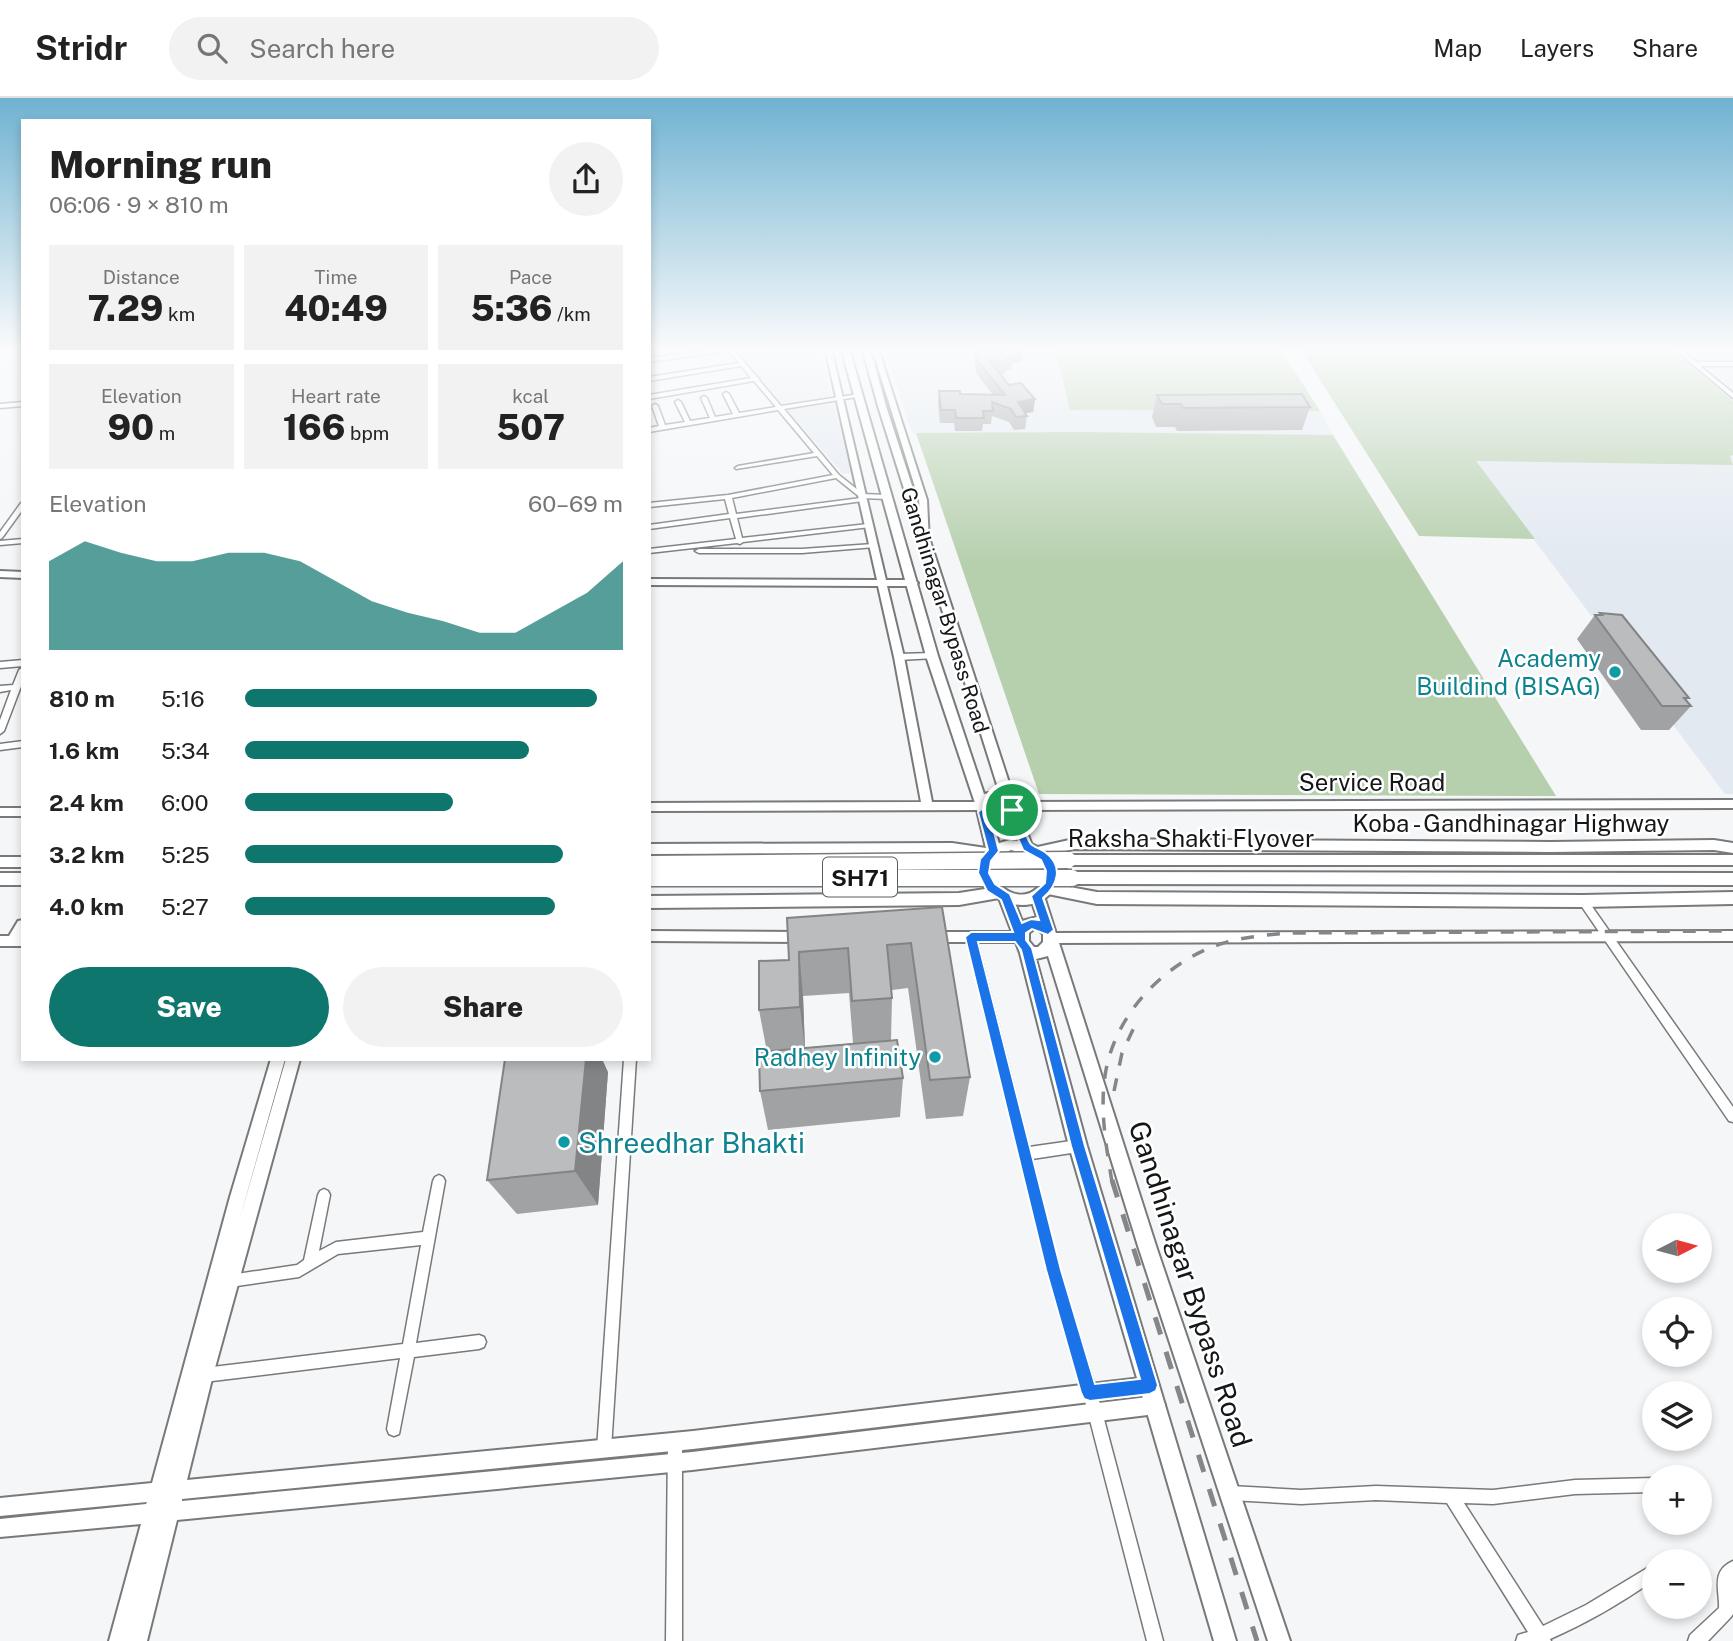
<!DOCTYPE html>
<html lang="en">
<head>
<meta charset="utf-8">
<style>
	body { margin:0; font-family:"Public Sans",sans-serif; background:#f2f2f2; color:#222; height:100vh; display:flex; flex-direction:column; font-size:26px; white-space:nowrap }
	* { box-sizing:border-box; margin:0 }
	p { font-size:23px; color:#767676 }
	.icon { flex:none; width:38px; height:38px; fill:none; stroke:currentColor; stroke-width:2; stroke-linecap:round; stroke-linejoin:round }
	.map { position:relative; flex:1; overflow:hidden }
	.drawer { position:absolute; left:21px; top:21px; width:630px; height:942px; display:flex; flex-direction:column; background:#fff; border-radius:0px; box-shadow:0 4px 10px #0003 }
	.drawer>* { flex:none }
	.needle { width:46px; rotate:84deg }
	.tools { position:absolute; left:1642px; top:1115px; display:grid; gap:14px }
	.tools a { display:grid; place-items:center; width:70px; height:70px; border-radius:50%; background:#fff; box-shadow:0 4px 10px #0003; font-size:35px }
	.pin { position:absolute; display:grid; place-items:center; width:60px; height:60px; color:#fff; margin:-30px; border:4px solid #fff; border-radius:50%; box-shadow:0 2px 7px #0007 }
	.round { display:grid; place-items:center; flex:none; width:74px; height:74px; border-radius:37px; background:#f2f2f2 }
	.overview { display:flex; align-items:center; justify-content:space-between; height:119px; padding:0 28px }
	h1 { font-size:38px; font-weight:800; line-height:52px }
	.metrics { display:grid; grid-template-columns:repeat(3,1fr); gap:10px; height:119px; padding:7px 28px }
	.metrics div { display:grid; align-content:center; border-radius:0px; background:#f2f2f2; text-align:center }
	.metrics b { font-size:35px; font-weight:800 }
	.metrics small { font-size:19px; font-weight:400 }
	.metrics p { font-size:19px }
	.chart { height:196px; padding:14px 28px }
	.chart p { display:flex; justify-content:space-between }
	.chart svg { width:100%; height:126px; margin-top:7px; fill:#0f766e; opacity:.7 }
	.action { display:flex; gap:14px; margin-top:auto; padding:14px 28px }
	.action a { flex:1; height:80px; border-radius:42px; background:#0f766e; color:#fff; font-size:28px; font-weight:800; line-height:80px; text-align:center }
	.action a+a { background:#f2f2f2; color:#222 }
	ul { padding:0 28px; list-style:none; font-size:23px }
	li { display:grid; grid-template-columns:112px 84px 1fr; align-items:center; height:52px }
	li i { height:18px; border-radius:9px; background:#0f766e }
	header { display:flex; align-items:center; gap:42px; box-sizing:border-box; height:98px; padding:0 35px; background:#fff; border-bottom:2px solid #e0e0e0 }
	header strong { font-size:33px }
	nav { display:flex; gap:38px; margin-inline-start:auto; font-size:24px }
	.search { width:490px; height:63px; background:#f2f2f2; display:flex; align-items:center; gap:18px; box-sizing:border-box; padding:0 24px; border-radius:38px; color:#767676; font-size:26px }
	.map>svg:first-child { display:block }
</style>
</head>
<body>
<header>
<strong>Stridr</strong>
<div class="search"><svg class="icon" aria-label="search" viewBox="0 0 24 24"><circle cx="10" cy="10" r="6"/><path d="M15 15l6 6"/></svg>Search here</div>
<nav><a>Map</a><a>Layers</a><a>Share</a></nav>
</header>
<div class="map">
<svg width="1733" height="1543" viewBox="0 0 1733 1543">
	<rect width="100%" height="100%" fill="#f4f6f8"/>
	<path fill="#e2e9f1" d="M733,250H820L851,375L843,376Z
		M884,250H1055L1070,312L1320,313L1333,337L912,335Z
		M1300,250H1733V696H1725L1475,363L1369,359Z"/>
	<path fill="#b6cfad" d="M1055,250H1280L1320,313L1070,312Z
		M1300,250H1669L1733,303V357L1730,358L1733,367L1476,363L1535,441L1419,438Z
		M1076,334L1333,337L1556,698L1039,696L916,335Z"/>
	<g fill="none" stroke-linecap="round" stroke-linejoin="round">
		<defs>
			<path id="minor" d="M726,250H732L757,279L759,280V282L781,308L859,296L860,297L857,299L784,311L839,377L863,396L887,397L890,399L887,401L861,400L864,402L863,403L737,420L742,440L868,426L870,427V429L743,444L740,446L737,445L649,455V451L736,441L730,420L649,431V427L729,416L725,401L649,409V405L728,397L833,377L817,358L736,371L735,370L738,368L814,355L778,312L649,334V330L659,328L652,308L655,306L658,308L665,327L685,324L675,304L678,302L681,304L690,323L710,320L701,300L704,298L707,300L715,319L733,316L723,296L726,294L729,296L739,315L776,309L754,283L649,301V297L751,280L741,268L649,283V279L739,265ZM836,380L861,400L736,416L732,400Z
				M1673,250H1679L1696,264H1733V268H1700L1733,295V300Z
				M719,251L722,253L721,254L649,264V260Z
				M23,304V308L0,310V306Z
				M23,404V411L2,440L0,441V434L21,405Z
				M23,441V445L0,447V443Z
				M873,446L875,447V449L802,455H699L695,453L699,451H802Z
				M932,555L935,556V560L899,562L895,559L899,556Z
				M23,562V568L0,570V564Z
				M23,569V583L4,633L0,636V622L11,592L0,594V588L13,587L19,572Z
				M23,643V649L0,652V646Z
				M1583,799L1586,800L1733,1009V1024L1729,1023L1580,806L1578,803L1580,800Z
				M971,835L975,836L976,839L1029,1049L1078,1042L1082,1044L1084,1048L1082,1052L1078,1054L1032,1061L1060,1173L1097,1295L1163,1543H1147L1083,1295L1048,1173L966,839L967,836Z
				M624,961H636L611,1351L609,1356L604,1358L599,1356L597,1351Z
				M439,1077L443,1079L445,1083L416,1245L479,1237L484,1239L486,1244L484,1249L479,1251L414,1259L399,1336L394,1338L389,1336L387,1331L400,1260L204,1284L199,1282L197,1277L199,1272L204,1270L403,1246L421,1147L338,1156L299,1179L230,1189L225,1188L224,1183L225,1178L230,1177L297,1167L304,1162L318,1097L320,1093L324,1091L328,1093L330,1097L319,1153L336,1144L423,1134L433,1083L435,1079Z
				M675,1337L680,1339L682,1344V1543H666L668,1344L670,1339Z
				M1654,1380V1394L1575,1396L1493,1406L1464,1405L1543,1528L1586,1507L1654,1466V1482C1621,1505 1587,1525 1550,1541L1551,1543H1516L1518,1537L1528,1534L1447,1405L1376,1402L1301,1406L1230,1402L1225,1400L1223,1395L1225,1390L1230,1388L1301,1392L1376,1388L1493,1392L1575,1382Z
				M1733,1463V1516L1731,1519L1708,1543H1688L1690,1537L1719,1510C1720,1493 1710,1473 1733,1463Z"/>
			<path id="tertiary" d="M825,250H831L886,482H913L918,485L913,488H887L904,559L932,704H981L987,708L981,712L649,713V705L921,704L894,559L878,488L649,487V481L877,482Z
				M872,250H878L927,402L929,444L922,442L919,402Z
				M0,473L23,474V480L0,479Z
				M1733,702V710L1012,712L1006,708L1012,704Z
				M0,710H23V718H0Z
				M23,822V848H0V838H9L18,823Z
				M649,833L803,834L808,835L809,839L808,843L803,844L649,843Z
				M1733,833V843L1052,845L1047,844L1046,840L1047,836L1052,835Z
				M933,834H1019L1024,835L1025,839L1024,843L1019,844H933L928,843L927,839L928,835Z
				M271,961H285L239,1123L286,961H300L213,1277L187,1382L693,1333L1150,1279L1156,1282L1159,1288L1156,1294L1150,1297L693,1351L182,1401V1403L692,1354L1156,1298L1162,1301L1165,1307L1162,1313L1156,1316L692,1372L177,1422L147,1543H109L141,1426L0,1439V1421L146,1406L147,1404L0,1418V1400L152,1385L230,1099Z"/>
			<path id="secondary" d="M841,250H849L938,558L984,696L999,693L878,308L862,250H870L886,308L1014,700L1033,750L1074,741L1550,744L1714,742L1733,745V755L1714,752L1550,754L1074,751L1038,759L1033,758L1032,753H1022L1009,722L993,724L1001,753C990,767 969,758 952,755L649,756V746L952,745L986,750L976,708L926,558ZM995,702L1004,707L1005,711L1003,713L993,714L989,712V705Z
				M1048,785L1097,794L1583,797L1733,794V806L1583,809L1097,806L1043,795L1041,791L1043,787Z
				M998,789L1011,795L1022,823L1037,819L1030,798L1032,794H1042L1044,798L1157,1151L1290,1543H1268L1139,1151L1048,858L1036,861L1087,1048L1236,1543H1214L1069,1048L1020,855L999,800L959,807L649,810V798L959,795ZM1034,831H1038L1043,836V844L1038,849H1034L1029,843V835Z"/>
			<path id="primary" d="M1010,742C1037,744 1061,757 1057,787C1028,835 952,786 985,753C991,747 1002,744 1010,742ZM1011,752L1030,757L1041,766L1043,785C1039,788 1035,793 1030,795C1010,802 993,784 991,767L996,758Z
				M1068,757H1733V767H1068L1063,766L1061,762L1063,758Z
				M0,759H23V769H0Z
				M1072,774L1733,775V787L1072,786L1067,784L1065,780L1067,776Z
				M0,775H23V787H0Z"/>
		</defs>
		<use href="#minor" stroke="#77797b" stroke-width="3"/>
		<use href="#tertiary" stroke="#77797b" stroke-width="4"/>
		<use href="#secondary" stroke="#77797b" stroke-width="4"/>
		<use href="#primary" stroke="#77797b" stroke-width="4"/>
		<use href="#minor" fill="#fff" fill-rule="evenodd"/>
		<use href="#tertiary" fill="#fff" fill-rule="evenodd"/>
		<use href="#secondary" fill="#fff" fill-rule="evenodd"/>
		<use href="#primary" fill="#fff" fill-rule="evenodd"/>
		<path stroke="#858688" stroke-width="3.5" stroke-dasharray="13 13" stroke-linecap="butt" d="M1114,993L1122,955L1138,921
			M1112,1084C1106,1047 1099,1009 1106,972C1117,914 1165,865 1220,846C1242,839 1266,837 1289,835L1733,833"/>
		<path stroke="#858688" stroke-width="5" stroke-dasharray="18 18" stroke-linecap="butt" d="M1112,1082L1257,1543"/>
		<defs>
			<path id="primary-bridge" d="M649,766L1068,762
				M649,780H1072"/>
		</defs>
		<use href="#primary-bridge" stroke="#77797b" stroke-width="19" stroke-linecap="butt"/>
		<use href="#primary-bridge" stroke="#fff" stroke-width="16"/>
	</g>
	<path fill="#a0a2a3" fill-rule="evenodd" d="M972,250H1024L1022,263L1012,265L1011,272H1006L1005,276H1000L1009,287L1035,301L1033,314L1025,315L1027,318L1025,331L1014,332L1009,324L992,318L991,326H983L982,333H955L954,325H940L938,305L939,293L960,296L993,297L976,275Z
		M1157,297L1310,309L1302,332L1177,333L1175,329H1156L1152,319Z
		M1600,515L1689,600L1686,602L1691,608L1669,632H1641L1577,541L1595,517H1598Z
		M942,809L970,979L963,1018L926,1021L908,890L892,892V900L891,942L903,980L900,1019L768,1032L760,993L767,954L759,912L789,862L787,820ZM849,895L853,945L805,950L803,898Z
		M608,974L598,1107L517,1116L487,1082Z"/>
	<path fill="#828485" d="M1024,250L1022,263L1012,265L1013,260L1011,253Z
		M1035,301L1033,314L1016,317L1018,304Z
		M799,854L803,898L805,952L800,909Z
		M586,961H602L608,974L598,1107L575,1073Z"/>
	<path fill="#babcbe" stroke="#828485" stroke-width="2" d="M975,250H1024L1011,253L1013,260H1006L1007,264L990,263L1009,287L1021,285L1035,301L1018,304L1027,318L1016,319L1011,311L992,304L993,313H983L984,320H956L955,312H941L939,293H960V296L1005,297L977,262Z
		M1302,296L1310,309L1183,310L1181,306H1162L1157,297Z
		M1600,515L1622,517L1689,600H1684L1691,608H1662L1595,517H1602Z
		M942,809L970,979L930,982L911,845L887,847L892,900L852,903L848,850L799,854L800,909L759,912V863L789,862L787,820Z
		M897,942L903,980L760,993L759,954Z
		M505,961H586L575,1073L487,1082Z"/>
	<linearGradient id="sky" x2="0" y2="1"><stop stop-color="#70b2d1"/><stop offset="0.54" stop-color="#fafbfc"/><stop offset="1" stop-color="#fafbfc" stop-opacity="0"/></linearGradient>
	<rect width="1733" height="466" fill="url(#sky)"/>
	<path fill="#1a73e8" stroke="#fff" stroke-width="2" fill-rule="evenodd" d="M1012,708C1024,714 1022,735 1031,746C1034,749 1041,751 1045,754C1064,768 1058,787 1043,800L1054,832L1048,837L1032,831L1026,835V842L1032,850L1085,1048L1158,1287L1156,1293L1150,1296L1090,1303L1084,1301L1081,1295L1046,1172L965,839L971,834H1013L1001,802L987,793L978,775L980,761L988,752L978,714L983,710L999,716ZM1009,719L1023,752L1041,762L1046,773L1045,785L1031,798L1039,822L1031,821L1022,825L1010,796L995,786L989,775L991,763L999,753L991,723L1002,724ZM978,844H1015L1021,852L1071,1048L1140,1281L1095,1286L1061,1172Z"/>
	<g fill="#0f9aa8" stroke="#fff" stroke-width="2.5">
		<circle cx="1615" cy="574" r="7"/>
		<circle cx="935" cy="959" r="7"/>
		<circle cx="564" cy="1044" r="7"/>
	</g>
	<g text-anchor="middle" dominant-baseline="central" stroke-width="5" stroke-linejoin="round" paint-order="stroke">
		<g font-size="21" fill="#151617" stroke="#fff">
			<text transform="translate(945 512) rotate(73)">Gandhinagar Bypass Road</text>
		</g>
		<rect fill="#fff" stroke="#5b5c5d" stroke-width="2" x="823" y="759.5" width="74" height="39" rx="5"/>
		<g font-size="23" font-weight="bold" fill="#151617">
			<text x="860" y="779">SH71</text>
		</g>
		<g font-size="24" fill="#0d838f" stroke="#fff" text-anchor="end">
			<text x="1601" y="560">Academy<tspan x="1601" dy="28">Buildind (BISAG)</tspan></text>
			<text x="921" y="959">Radhey Infinity</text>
		</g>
		<g font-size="24" fill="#151617" stroke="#fff">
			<text x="1372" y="684">Service Road</text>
			<text x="1511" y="725">Koba - Gandhinagar Highway</text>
			<text x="1191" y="740">Raksha Shakti Flyover</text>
		</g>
		<g font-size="28" fill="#0d838f" stroke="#fff" text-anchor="start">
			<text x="578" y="1044">Shreedhar Bhakti</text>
		</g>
		<g font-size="28" fill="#151617" stroke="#fff">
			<text transform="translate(1191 1186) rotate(72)">Gandhinagar Bypass Road</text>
		</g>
	</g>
</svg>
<div class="tools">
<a><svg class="needle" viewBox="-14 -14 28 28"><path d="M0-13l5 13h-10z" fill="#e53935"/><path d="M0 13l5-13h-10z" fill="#767676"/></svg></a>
<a><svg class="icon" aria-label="locate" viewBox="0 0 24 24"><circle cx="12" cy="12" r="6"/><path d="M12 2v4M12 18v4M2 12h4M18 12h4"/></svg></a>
<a><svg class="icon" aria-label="layers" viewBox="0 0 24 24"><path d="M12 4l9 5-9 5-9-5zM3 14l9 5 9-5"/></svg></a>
<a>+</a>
<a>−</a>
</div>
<div class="pin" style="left:1012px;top:712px;background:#1e9e55"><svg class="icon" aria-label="arrive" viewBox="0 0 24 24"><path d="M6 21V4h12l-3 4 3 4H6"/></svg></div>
<section class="drawer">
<div class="overview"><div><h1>Morning run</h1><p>06:06 · 9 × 810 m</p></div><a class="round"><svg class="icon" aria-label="share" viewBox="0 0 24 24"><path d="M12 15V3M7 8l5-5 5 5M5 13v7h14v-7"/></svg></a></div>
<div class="metrics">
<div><p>Distance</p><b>7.29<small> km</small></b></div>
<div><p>Time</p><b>40:49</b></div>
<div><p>Pace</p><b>5:36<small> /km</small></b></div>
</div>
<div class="metrics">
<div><p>Elevation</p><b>90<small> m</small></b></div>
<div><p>Heart rate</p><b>166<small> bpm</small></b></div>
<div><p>kcal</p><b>507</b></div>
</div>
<div class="chart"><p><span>Elevation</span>60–69 m</p>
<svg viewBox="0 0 160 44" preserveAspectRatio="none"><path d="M0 44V13L10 6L20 10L30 13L40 13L50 10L60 10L70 13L80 20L90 27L100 31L110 34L120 38L130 38L140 31L150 24L160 13V44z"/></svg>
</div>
<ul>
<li><b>810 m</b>5:16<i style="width:93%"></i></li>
<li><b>1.6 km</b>5:34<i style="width:75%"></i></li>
<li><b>2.4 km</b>6:00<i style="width:55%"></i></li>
<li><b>3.2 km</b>5:25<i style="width:84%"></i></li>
<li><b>4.0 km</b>5:27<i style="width:82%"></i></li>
</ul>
<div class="action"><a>Save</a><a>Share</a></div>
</section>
</div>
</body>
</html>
